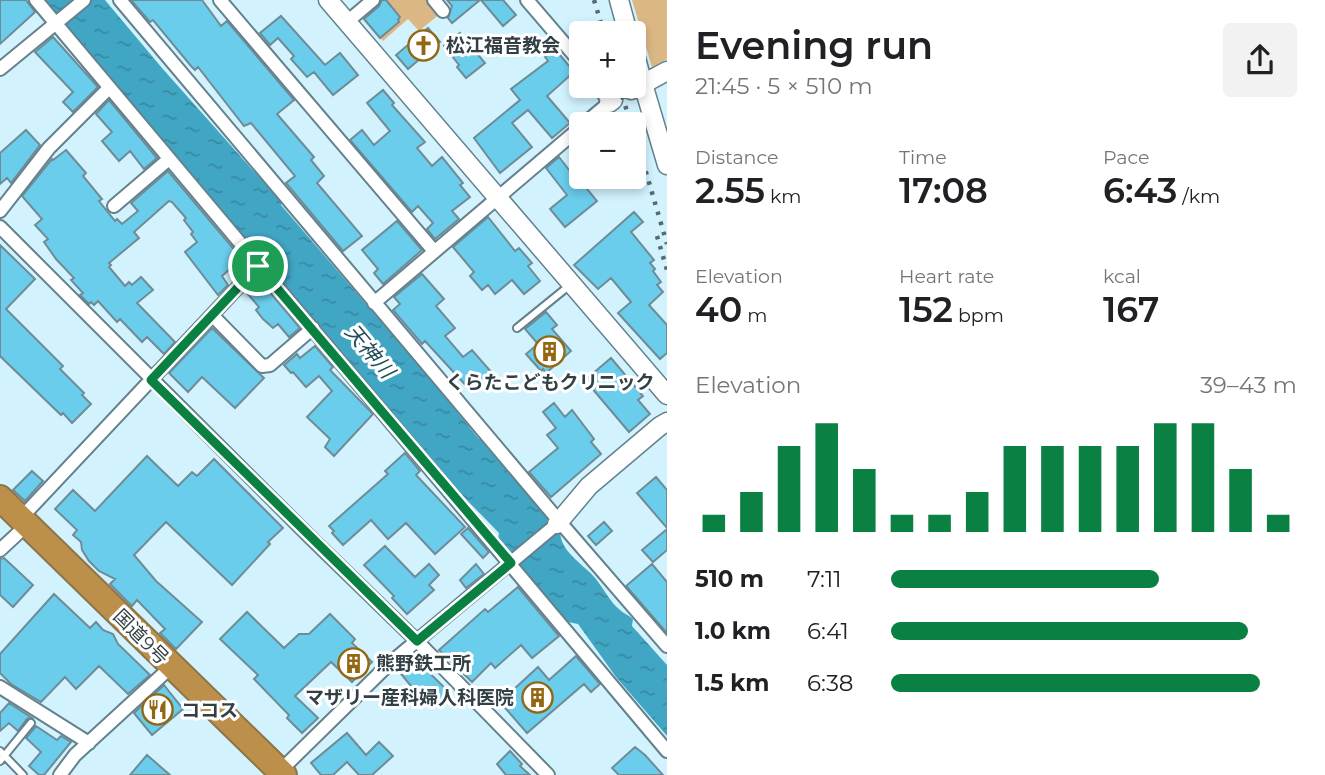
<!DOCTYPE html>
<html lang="en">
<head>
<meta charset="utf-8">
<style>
	body { margin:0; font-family:Montserrat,"Noto Sans JP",sans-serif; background:#f2f2f2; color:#202124; height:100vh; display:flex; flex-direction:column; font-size:26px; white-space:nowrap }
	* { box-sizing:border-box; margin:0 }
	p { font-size:23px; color:#757577 }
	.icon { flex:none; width:38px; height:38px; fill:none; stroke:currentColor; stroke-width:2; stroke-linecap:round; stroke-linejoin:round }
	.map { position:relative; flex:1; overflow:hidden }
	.panel { display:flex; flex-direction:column; background:#fff; width:658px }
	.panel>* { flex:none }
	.fabs { position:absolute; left:569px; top:21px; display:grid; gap:14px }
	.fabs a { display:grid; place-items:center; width:77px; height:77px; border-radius:7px; background:#fff; box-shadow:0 4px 10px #0003; font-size:35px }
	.pin { position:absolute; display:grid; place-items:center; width:60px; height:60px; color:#fff; margin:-30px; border:4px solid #fff; border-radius:50%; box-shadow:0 2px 7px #0007 }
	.round { display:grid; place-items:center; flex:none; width:74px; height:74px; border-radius:7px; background:#f2f2f2 }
	.summary { display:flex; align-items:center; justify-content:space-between; height:119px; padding:0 28px }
	h1 { font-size:38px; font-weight:600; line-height:52px }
	.figures { display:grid; grid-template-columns:repeat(3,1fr); gap:10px; height:119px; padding:7px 28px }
	.figures div { display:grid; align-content:center }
	.figures b { font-size:35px; font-weight:600 }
	.figures small { font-size:19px; font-weight:400 }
	.figures p { font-size:19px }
	.chart { height:196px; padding:14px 28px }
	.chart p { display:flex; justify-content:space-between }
	.chart svg { width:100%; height:126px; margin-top:7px; stroke:#0b8043; stroke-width:6 }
	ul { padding:0 28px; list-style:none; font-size:23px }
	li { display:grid; grid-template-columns:112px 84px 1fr; align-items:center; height:52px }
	li i { height:18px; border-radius:9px; background:#0b8043 }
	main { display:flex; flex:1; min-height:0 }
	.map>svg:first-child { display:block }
</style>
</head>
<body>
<main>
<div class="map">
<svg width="667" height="775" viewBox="0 0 667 775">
	<defs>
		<pattern id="water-ripples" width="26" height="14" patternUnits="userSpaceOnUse" patternTransform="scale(1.75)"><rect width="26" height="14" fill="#41a6c4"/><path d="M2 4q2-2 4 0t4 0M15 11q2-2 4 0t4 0" fill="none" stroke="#3789a1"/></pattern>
	</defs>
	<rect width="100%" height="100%" fill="#d2f3fe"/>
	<path fill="#dbb783" d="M380,0H430L441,13L419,31L408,19L383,41L361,16Z
		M632,0H667V59L652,67Z"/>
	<path fill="url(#water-ripples)" d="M45,0H105L162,68L282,203L281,205L378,318H381L479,439L482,438L560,532C561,553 585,565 596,579C604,589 610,602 620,610C624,614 629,615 633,619L632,626L667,665V736L616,677L578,624L568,622L498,541L499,533L419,451L188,176Z"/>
	<path fill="#6bcdec" stroke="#6e8c97" stroke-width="2" d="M0,0H26L35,12L0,44Z
		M131,0H202L221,26L227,21L294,100L277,114L314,157L311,160L324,176L317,183L362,236L343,251L286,183L295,176L251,123L244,126L198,67L195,70L191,66L153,20L150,22Z
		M382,0H386L400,17L398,20L399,22L380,38L364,19L379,6Z
		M447,0H480L452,23L448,18L452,6Z
		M481,0H503L516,15L503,26Z
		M281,16L325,65L340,53L358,75L333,95L314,72L307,77L291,59L294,56L278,38L270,45L260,33Z
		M428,28L440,42L408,69L396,55Z
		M460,33L485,63L466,78L457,67L459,65L444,46Z
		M53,37L98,87L73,112L63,102L73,92L35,52Z
		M555,49L574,72L547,96L570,123L552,138L528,110L512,123L532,147L500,173L474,138L520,100L511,89L548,61L545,57Z
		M383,90L394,103L392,105L425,142L417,148L432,166L442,157L463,183L460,185L470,197L452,211L459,219L435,239L427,229L433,223L418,206L412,212L350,140L362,130L374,145L390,131L367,103Z
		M109,100L157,158L144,169L130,151L119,161L102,141L112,132L96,114Z
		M26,130L40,145L11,183L7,178L0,184V153Z
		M66,150L86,173L83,176L102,199L99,201L115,221L117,219L122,224L138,211L131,203L168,171L242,259L222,276L228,285L218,295L185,252L197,242L191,234L193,232L184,220L186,218L172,202L169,201L134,232L139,238L109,263L111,265L109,267L125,286L129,282L132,285L141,277L153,290L137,303L175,342L164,354L147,337L142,342L120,319L117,322L98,301L94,305L91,302L89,304L80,295L83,293L71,280L74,278L56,259L44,242L48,239L35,225L42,219L22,196L52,159L53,160Z
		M559,157L576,179L579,177H602L587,189L597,201L565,227L550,209L567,195L546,168Z
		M634,212L643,222L631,232L654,260L650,263L655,269L653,271L661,282L657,285L663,292L649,305L667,325V353L660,359L618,313L631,302L611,278L598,289L574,265Z
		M488,217L515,251L519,248L532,263L528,266L540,281L524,294L512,280L495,294L488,285L482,290L470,276L474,272L453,247Z
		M397,221L422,250L383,284L374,273L378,269L362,250Z
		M0,245L35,279L6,309L63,366L60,369L84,393L82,395L91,404L72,423L63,413L61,415L0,356Z
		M422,274L444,299L436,306L455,328L445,336L463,357L472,350L492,373L471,391L425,341L422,344L393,310L400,304L394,297Z
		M258,278L300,328L289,337L278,324L273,328L263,319L256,310L259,307L246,292Z
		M546,312L557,325L552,329L571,351L546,373L543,369L541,371L526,354L538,344L525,329Z
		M212,328L264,378L235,408L202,377L188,392L169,373Z
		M315,346L333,367L330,370L373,414L334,456L325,447L330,439L307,417L332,391L319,376L306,387L293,372L291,373L284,365L297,354L300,358Z
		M611,358L643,396L638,400L650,414L629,432L585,380Z
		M554,403L565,417L572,410L594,439L591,442L601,454L551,497L529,472L558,448L547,435L556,428L543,412Z
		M405,453L420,471L416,475L465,527L435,554L406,523L388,539L371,520L343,545L332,533L334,531L329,526L388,474L385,471Z
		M147,456L178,486L192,472L197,476L214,459L283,528L268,542L270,544L232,585L166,522L134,555L156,581L202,622L176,649L160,633L165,629L137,600L132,606L110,584L115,579L99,571L89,561L82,550L81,542L73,535L77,530L55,509L73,490L95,511Z
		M32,471L43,481L25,501L13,490Z
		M656,477L667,490V528L637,493Z
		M604,522L612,531L596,545L588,536Z
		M468,528L489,552L483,558L461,534Z
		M667,529V550L653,562L642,550Z
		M385,546L415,577L429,564L439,575L429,585L434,590L407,614L392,598L394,596L364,565Z
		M4,558L33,585L13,607L0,595V559Z
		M476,564L484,574L466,588L460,580Z
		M652,564L667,582V633L626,586Z
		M518,587L559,636L532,658L521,645L495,668L491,663L472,682L439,650L485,609L488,612Z
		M54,594L90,628L96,622L103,630L113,634L118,644L150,675L128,694L99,666L76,689L65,677L41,702L11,684L0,673V654Z
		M247,612L284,648L299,634H309L330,614L355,639L352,643L372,662L352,682L331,662L295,696L318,718L302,733L287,718L289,715L254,679L258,675L220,639Z
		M576,656L600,684L591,692L584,684L527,733L500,702L538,667L549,680Z
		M413,657L449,692L438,703L429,695L423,701L398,670Z
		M164,685L183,709L152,735L134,713Z
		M9,703L32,718L27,719L18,731L9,723L0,731V713Z
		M36,726L57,740L61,736L71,742L44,775H39L29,766L41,752L26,738Z
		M347,733L366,755L379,742L393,756L372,775H359L347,762L333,775H321L311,763Z
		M635,747L645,755L663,775H619L612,768Z
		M510,751L522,764L520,766L530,775H506L497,764Z
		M147,755L170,775H130Z"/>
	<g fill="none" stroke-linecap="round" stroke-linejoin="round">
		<defs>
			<path id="lane" d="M517,328L570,285
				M0,751L23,775
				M0,761L31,723"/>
			<path id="street" d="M36,0L667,751
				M120,0L559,521L667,646
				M220,0L434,251
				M434,0L443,11
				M527,0L581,63
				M347,22L373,0
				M0,69L84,0
				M584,124L609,103L599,86
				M114,206L169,159
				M0,211L49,148L109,88
				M0,227L312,539L417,641L548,775
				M374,303L581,127
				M212,315L262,366L270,365L313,328
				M21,518L258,266
				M0,550L28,524
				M0,687L89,743
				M280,771L389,664L557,524
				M60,775L75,755L171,667"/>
			<path id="secondary" d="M328,0L667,395
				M619,0L628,33
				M667,71L643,84L667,165
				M631,90L643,84L634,51
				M609,103L613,100
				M557,524L589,486L660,426L667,422"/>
			<path id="highway" d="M0,498L284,775"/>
		</defs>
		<use href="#lane" stroke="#64818c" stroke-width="10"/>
		<use href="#street" stroke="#64818c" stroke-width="16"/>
		<use href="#secondary" stroke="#64818c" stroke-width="21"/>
		<use href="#highway" stroke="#8c7449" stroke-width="28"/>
		<use href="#lane" stroke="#fff" stroke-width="6"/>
		<use href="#street" stroke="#fff" stroke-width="12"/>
		<use href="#secondary" stroke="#fff" stroke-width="18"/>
		<use href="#highway" stroke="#bc904b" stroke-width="24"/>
		<path stroke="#586a71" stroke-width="4.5" stroke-dasharray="3.5 7" stroke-linecap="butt" d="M594,0L604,33
			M619,86L631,124
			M634,131L667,244
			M657,236L667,270"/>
	</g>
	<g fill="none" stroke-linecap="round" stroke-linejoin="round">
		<defs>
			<path id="route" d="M258,266L511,563L417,641L151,380Z"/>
		</defs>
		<use href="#route" stroke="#fff" stroke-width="14"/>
		<use href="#route" stroke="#0b8043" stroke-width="9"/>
	</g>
	<defs>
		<symbol id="church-ring" viewBox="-11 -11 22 22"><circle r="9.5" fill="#fff" stroke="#936612" stroke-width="1.5"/><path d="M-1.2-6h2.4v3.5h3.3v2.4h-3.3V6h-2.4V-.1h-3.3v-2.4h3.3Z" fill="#936612"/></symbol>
		<symbol id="building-ring" viewBox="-11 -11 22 22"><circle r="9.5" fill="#fff" stroke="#936612" stroke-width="1.5"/><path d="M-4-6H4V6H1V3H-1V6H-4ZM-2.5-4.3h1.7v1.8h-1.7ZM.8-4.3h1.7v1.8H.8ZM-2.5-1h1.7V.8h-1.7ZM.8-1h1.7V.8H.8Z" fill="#936612"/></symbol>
		<symbol id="restaurant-ring" viewBox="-11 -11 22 22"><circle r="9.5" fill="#fff" stroke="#936612" stroke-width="1.5"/><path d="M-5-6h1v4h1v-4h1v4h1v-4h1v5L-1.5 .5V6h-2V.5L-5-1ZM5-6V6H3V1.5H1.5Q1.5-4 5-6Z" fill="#936612"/></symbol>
	</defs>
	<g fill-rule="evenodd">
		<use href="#church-ring" x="406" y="28" width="35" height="35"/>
		<use href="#building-ring" x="532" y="334" width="35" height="35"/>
		<use href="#building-ring" x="336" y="646" width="35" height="35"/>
		<use href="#building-ring" x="520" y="680" width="35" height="35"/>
		<use href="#restaurant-ring" x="140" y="692" width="35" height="35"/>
	</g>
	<g text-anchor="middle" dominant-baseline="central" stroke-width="6" stroke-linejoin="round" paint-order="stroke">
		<g font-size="19" font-weight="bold" fill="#323f44" stroke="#fff" text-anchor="start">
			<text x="446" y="45">松江福音教会</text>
			<text x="550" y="382" text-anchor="middle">くらたこどもクリニック</text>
			<text x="376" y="663">熊野鉄工所</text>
			<text x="514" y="697" text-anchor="end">マザリー産科婦人科医院</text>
			<text x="181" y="710">ココス</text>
		</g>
		<g font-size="19" fill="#323f44" stroke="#fff">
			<text transform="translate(141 637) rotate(45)">国道9号</text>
		</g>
		<g font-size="21" font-style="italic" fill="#214d5a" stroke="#fff">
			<text transform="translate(370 351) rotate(50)">天神川</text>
		</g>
	</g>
</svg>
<div class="fabs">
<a>+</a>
<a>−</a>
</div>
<div class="pin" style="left:258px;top:266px;background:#1e9e55"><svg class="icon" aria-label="arrive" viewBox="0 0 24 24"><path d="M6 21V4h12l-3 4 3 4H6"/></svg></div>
</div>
<section class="panel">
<div class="summary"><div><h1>Evening run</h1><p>21:45 · 5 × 510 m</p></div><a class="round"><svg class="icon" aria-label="share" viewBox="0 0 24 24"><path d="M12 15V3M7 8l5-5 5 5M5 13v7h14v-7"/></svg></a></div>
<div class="figures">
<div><p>Distance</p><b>2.55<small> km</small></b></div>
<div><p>Time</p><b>17:08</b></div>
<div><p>Pace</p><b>6:43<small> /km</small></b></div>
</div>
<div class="figures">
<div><p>Elevation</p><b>40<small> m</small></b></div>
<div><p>Heart rate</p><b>152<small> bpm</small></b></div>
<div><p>kcal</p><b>167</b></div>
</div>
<div class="chart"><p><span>Elevation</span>39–43 m</p>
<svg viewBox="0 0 160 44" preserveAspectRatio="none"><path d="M5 44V38M15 44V30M25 44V14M35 44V6M45 44V22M55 44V38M65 44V38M75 44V30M85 44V14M95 44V14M105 44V14M115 44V14M125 44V6M135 44V6M145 44V22M155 44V38"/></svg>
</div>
<ul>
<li><b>510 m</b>7:11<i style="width:66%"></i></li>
<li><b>1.0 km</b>6:41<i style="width:88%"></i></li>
<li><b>1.5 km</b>6:38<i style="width:91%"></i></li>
</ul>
</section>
</main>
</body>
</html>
